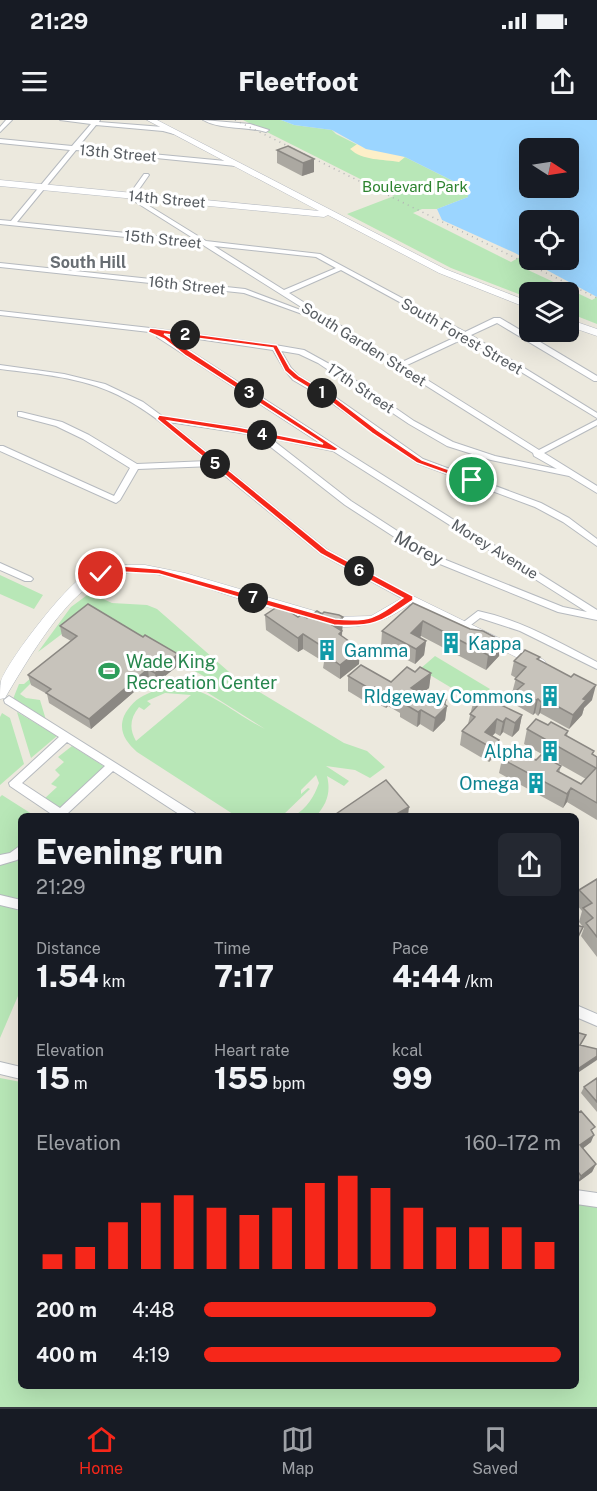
<!DOCTYPE html>
<html lang="en">
<head>
<meta charset="utf-8">
<style>
	body { margin:0; font-family:"Public Sans",sans-serif; background:#242831; color:#f1f3f6; height:100vh; display:flex; flex-direction:column; font-size:22px; white-space:nowrap }
	* { box-sizing:border-box; margin:0 }
	p { font-size:20px; color:#9ea1a6 }
	.icon { flex:none; width:33px; height:33px; fill:none; stroke:currentColor; stroke-width:2; stroke-linecap:round; stroke-linejoin:round }
	.map { position:relative; flex:1; overflow:hidden }
	.details { position:absolute; left:18px; top:693px; width:561px; height:576px; display:flex; flex-direction:column; background:#171b24; border-radius:9px; box-shadow:0 6px 24px #0002 }
	.details>* { flex:none }
	.needle { width:39px; rotate:102deg }
	.fabs { position:absolute; left:519px; top:18px; display:grid; gap:12px }
	.fabs a { display:grid; place-items:center; width:60px; height:60px; border-radius:9px; background:#171b24; box-shadow:0 6px 24px #0002; font-size:30px }
	.pin { position:absolute; display:grid; place-items:center; width:51px; height:51px; color:#fff; margin:-26px; border:3px solid #fff; border-radius:50%; box-shadow:0 2px 6px #0007 }
	.km { position:absolute; width:30px; height:30px; margin:-15px; border-radius:50%; background:#222; color:#fff; font-size:16px; line-height:30px; text-align:center }
	.round { display:grid; place-items:center; flex:none; width:63px; height:63px; border-radius:9px; background:#242831 }
	.headline { display:flex; align-items:center; justify-content:space-between; height:102px; padding:0 18px }
	h1 { font-size:33px; font-weight:800; line-height:45px }
	.figures { display:grid; grid-template-columns:repeat(3,1fr); gap:9px; height:102px; padding:6px 18px }
	.figures div { display:grid; align-content:center }
	.figures b { font-size:30px; font-weight:800 }
	.figures small { font-size:16px; font-weight:400 }
	.figures p { font-size:16px }
	.chart { height:168px; padding:12px 18px }
	.chart p { display:flex; justify-content:space-between }
	.chart svg { width:100%; height:108px; margin-top:6px; stroke:#f6271a; stroke-width:6 }
	ul { padding:0 18px; list-style:none; font-size:20px }
	li { display:grid; grid-template-columns:96px 72px 1fr; align-items:center; height:45px }
	li i { height:15px; border-radius:8px; background:#f6271a }
	.status { display:flex; justify-content:space-between; align-items:center; height:42px; padding:0 30px; background:#171b24; direction:ltr }
	.status svg { height:16px; fill:currentColor }
	header { display:flex; justify-content:space-between; align-items:center; height:78px; padding:0 18px; background:#171b24; font-size:27px; font-weight:800 }
	.dock { display:flex; justify-content:space-around; align-items:center; height:84px; border-top:2px solid #363941; background:#171b24; font-size:16px; color:#9ea1a6 }
	.dock a { display:grid; justify-items:center; gap:3px }
	.dock .current { color:#f6271a }
	.map>svg:first-child { display:block }
</style>
</head>
<body>
<div class="status"><b>21:29</b><svg viewBox="0 0 49 12"><path d="M0 12V9h3v3zM5 12V6h3v6zM10 12V3h3v9zM15 12V0h3v12zM26 1h20v11H26zM47 4h2v5h-2z"/></svg></div>
<header><svg class="icon" aria-label="menu" viewBox="0 0 24 24"><path d="M4 6h16M4 12h16M4 18h16"/></svg>Fleetfoot<svg class="icon" aria-label="share" viewBox="0 0 24 24"><path d="M12 15V3M7 8l5-5 5 5M5 13v7h14v-7"/></svg></header>
<div class="map">
<svg width="597" height="1287" viewBox="0 0 597 1287">
	<rect width="100%" height="100%" fill="#ece9de"/>
	<path fill="#b8e7b7" fill-rule="evenodd" d="M243,0H281L294,5L332,10L336,14L366,29L405,37L467,68L468,77L437,89H422L413,93L511,142L520,137L535,145L528,150L592,180L597,177V204L569,193L568,172H530L529,178L451,148L347,94L394,76Z
		M0,455L43,475L34,489L0,474Z
		M90,473L112,483L147,485L157,489L236,558L344,623L367,631L385,647L370,658L355,650L326,646L349,661L344,666L327,656C331,672 327,684 316,696H294C307,688 314,677 319,663L316,655L301,670V674L308,668L310,669L282,696H236L137,632C126,622 118,611 124,596C129,586 137,578 147,574C194,551 226,590 265,609L205,571L214,562L91,492L38,532L71,487ZM165,573L191,575L136,621C129,609 130,598 139,587L144,590L151,584L147,581Z
		M435,536L490,569L475,582L420,549Z
		M32,557L35,559L20,574L26,578L40,580L46,600L13,579L19,564H24Z
		M17,592L57,616L31,638Z
		M2,593L10,598L24,644L0,665V597Z
		M72,626L105,647L62,690L44,679L57,667L51,664L60,655L55,650L64,642L58,637Z
		M2,675L35,696H21V727L0,738V677Z
		M21,733V779L0,777V741Z
		M0,782L12,786L21,793V869L0,918Z
		M0,958L21,962V1266H576V1084L597,1086V1287H0Z"/>
	<path fill="#fdefc8" d="M363,20L405,37L399,42C383,39 363,41 350,29Z"/>
	<path fill="#9bd5ff" fill-rule="evenodd" d="M281,0H597V177L515,133L442,100L437,89L468,77L467,68L405,37L366,29L332,10L294,5ZM530,28H568V68H530ZM530,100H568V140H530Z"/>
	<g fill="none" stroke-linecap="round" stroke-linejoin="round">
		<defs>
			<path id="street" d="M6,0H12L0,12V7Z
				M60,0H100L99,2L163,7L177,12L174,14L163,11L96,5L78,27L236,42L239,44L236,46L76,30L17,102L196,120L134,81L129,75L144,54H148L149,55L135,75L138,79L206,121L320,134L465,212L494,198H500L597,256V261H594L497,203L471,215L597,293V298L465,218L405,246L539,330L597,300V305L544,333L597,366V373L569,356L491,340L447,326L409,304L318,243L299,234L281,231L291,248L299,256L335,277L423,339L541,383L569,398L597,419V426L563,402L535,387L417,343L329,281L293,260L284,249L273,230L164,214L338,327L597,490V500L558,492L430,440L345,385L263,321L261,316L169,302L327,430L412,476L414,478L412,480H406L321,434L213,346L138,349L120,380L116,383L0,331V326H3L114,376L130,348L83,319L56,306L18,296V292H21L62,302L89,315L137,344L208,341C179,317 151,291 118,275C81,257 40,254 0,249V245L64,254L105,264L143,282L162,296L238,307L323,325L157,217L158,213L0,195V191L150,208L275,225L304,230L342,251L414,301L453,322L495,336L557,349L534,336L533,333L203,125L0,104V100L11,101L70,30L0,23V19L72,26L91,4ZM214,126L316,137L336,148L284,170ZM341,150L460,215L400,243L289,173ZM270,318L333,331L587,492L563,487L436,436L351,381Z
				M203,0L250,4L269,10L266,12C246,6 221,10 203,0Z
				M0,143L245,169L311,194L305,195L244,173L0,147Z
				M0,443L31,457L33,459L31,461H25L0,450Z
				M478,491C521,500 558,522 597,542V549L520,511L480,498L467,508H461L459,506L461,504Z
				M9,576L195,693L196,696H182L113,651L68,693L69,696H53V695L10,666L9,663L59,617L5,583L4,580ZM67,622L105,646L60,688L22,663Z
				M21,725V737L17,740L0,745V735L10,733Z
				M0,775L21,780V790L0,785Z
				M576,885L597,894V906L576,897Z
				M0,942L21,947V959L0,954Z
				M576,1070L597,1073V1087L576,1084Z"/>
			<path id="secondary" d="M147,0H157L445,149L530,182V189L439,153L328,95L324,97L0,66V60L319,91Z
				M568,199L597,209V216L568,206Z
				M126,445H145L185,453L335,497L371,496L409,474L544,540L546,543L539,548L534,546L410,484C385,502 365,508 334,507C302,497 269,488 237,478C194,465 133,436 91,465C59,486 25,544 5,578L0,579C0,574 0,566 1,561C9,539 62,471 81,458C94,450 111,447 126,445Z"/>
		</defs>
		<use href="#street" stroke="#b6babf" stroke-width="2"/>
		<use href="#secondary" stroke="#b7bbc2" stroke-width="1"/>
		<use href="#street" fill="#fff" fill-rule="evenodd"/>
		<use href="#secondary" fill="#fff" fill-rule="evenodd"/>
		<path stroke="#b2b3b4" stroke-width="1.5" stroke-dasharray="1 4.5" stroke-linecap="butt" d="M235,0L597,178"/>
	</g>
	<path fill="#aba8a1" d="M277,30L314,39V52L302,56L277,43Z
		M413,483L499,536L486,550L421,516L420,517L426,521L424,535L415,544L381,526L382,511Z
		M322,494L343,497L342,516L359,544L340,559L323,548L324,542L303,529L298,532L266,510L265,495L298,497L307,498Z
		M60,506L143,517L178,534L179,545L156,563L149,559L91,609L49,583L47,574L31,565L28,555L71,521L62,516Z
		M540,537L539,540L592,580L584,588L582,595L569,609L540,593L538,596L535,593L533,595L514,584L516,576L512,573L516,558L511,555L514,541Z
		M415,552L431,553L429,568L421,574L425,576L446,580L445,585L447,586L445,600L433,612L420,604L417,607L400,597V593L388,586L386,588L374,582L371,585L348,571V556L391,562Z
		M473,583L522,595L519,610L512,617L503,612L500,616L495,613L492,616L499,620L496,634L489,642L460,625L462,611L468,604Z
		M548,605L568,611L567,616L597,637V700L567,682L563,688L499,653L502,639L536,640L561,646L559,653L581,664L586,659L524,624L527,609Z
		M597,759V837L581,816L584,808L579,802L582,791L576,784V780L579,770Z
		M597,958V992L581,973L584,967Z
		M576,994L592,1012L591,1022L583,1028L596,1044L592,1052L577,1063L576,1061Z"/>
	<path fill="#8b8883" d="M314,39V52L302,56L303,43Z
		M343,497L341,526L332,505Z
		M423,501L421,516L411,526V513Z
		M303,514V529L298,532V518Z
		M426,521L424,535L415,544L416,529Z
		M502,521L499,536L486,550L488,535Z
		M360,529L359,544L340,559V545Z
		M178,534L179,545L156,563L155,553Z
		M148,549L149,559L91,609L89,599Z
		M431,553L429,568L409,583L411,568Z
		M596,565L592,580L584,588L582,595L569,609L573,595L583,579Z
		M375,567L374,582L371,585L372,570Z
		M390,572L388,586L386,588L387,574Z
		M538,579L535,593L533,595L536,580Z
		M544,579L540,593L538,596L541,582Z
		M446,580L445,588L447,586L445,600L433,612L435,598L443,583Z
		M421,590L420,604L417,607L418,592Z
		M522,595L519,610L512,617L515,603Z
		M506,598L503,612L500,616L503,602Z
		M497,599L495,613L485,624V612Z
		M499,620L496,634L489,642L492,628Z
		M571,668L567,682L563,688L567,674Z
		M409,687L408,696H393Z
		M597,936V940L576,954V950Z
		M594,1015L591,1022L577,1033L580,1025Z
		M596,1044L592,1052L577,1063L581,1056Z"/>
	<path fill="#c7c3bb" stroke="#8b8883" stroke-width="1.5" d="M288,26L314,39L303,43L277,30Z
		M413,483L470,509L483,511L502,521L488,535L423,501L411,513L426,521L416,529L382,511Z
		M88,484L143,517L145,515L178,534L155,553L148,549L89,599L46,573L51,569L28,555L77,516L60,506Z
		M280,485L298,497L301,495L307,498L317,491L322,494L324,492L339,495L343,497L332,505L342,511L339,514L360,529L340,545L324,533L328,530L303,514L298,518L265,495Z
		M525,530L540,537L537,539L571,557L574,554L596,565L583,579L586,580L573,595L544,579L541,582L538,579L536,580L517,570L524,564L515,559L526,547L514,541Z
		M361,545L391,562L407,547L415,552L420,547L431,553L411,568L425,576L430,571L446,580L443,583L447,586L435,598L421,590L418,592L401,582L404,580L390,572L387,574L375,567L372,570L348,556Z
		M480,575L522,595L515,603L506,598L503,602L497,599L485,612L499,620L492,628L462,611L475,597L470,594L478,585L473,583Z
		M536,599L548,605L551,602L568,611L565,615L594,631L592,634L597,637V683L571,668L567,674L502,639L512,627L536,640L541,635L561,646L557,651L581,664L596,648L527,609Z
		M386,660L409,687L393,696H333Z
		M597,759V817L586,803L593,798L583,788L592,783L579,770Z
		M576,805L583,807L576,821V825Z
		M576,912L586,915L580,925L597,929V936L576,950Z
		M597,958V982L584,967Z
		M581,991L595,1007L591,1010L594,1015L580,1025L596,1044L581,1056L576,1049V994Z"/>
	<path fill="#f6271a" stroke="#fff" stroke-width="1.5" d="M150,208L277,225L290,248L299,256L334,277L377,310L422,340L475,359V362H470L417,343L372,313L329,280L294,259L285,251L273,228L164,214L339,329L335,331L238,312L168,301L327,430L413,476V480C381,502 374,508 334,505L159,454L122,452L98,456V452L122,446L159,449L335,499C370,502 374,499 403,478L321,434L157,299L159,295L238,307L323,324L186,236L164,219L148,212Z"/>
	<defs>
		<symbol id="building-bare" viewBox="-9 -9 18 18"><path d="M-4-6H4V6H1V3H-1V6H-4ZM-2.5-4.3h1.7v1.8h-1.7ZM.8-4.3h1.7v1.8H.8ZM-2.5-1h1.7V.8h-1.7ZM.8-1h1.7V.8H.8Z" fill="#0f9aa8" stroke="#fff" stroke-width="2.5" paint-order="stroke"/></symbol>
		<symbol id="stadium-bare" viewBox="-9 -9 18 18"><path d="M0-5a6.5 5 0 1 0 0 10a6.5 5 0 1 0 0-10ZM-3.5-1.8h7v3.6h-7Z" fill="#2e9e5b" stroke="#fff" stroke-width="2.5" paint-order="stroke"/></symbol>
	</defs>
	<g fill-rule="evenodd">
		<use href="#building-bare" x="436" y="508" width="30" height="30"/>
		<use href="#building-bare" x="312" y="515" width="30" height="30"/>
		<use href="#stadium-bare" x="94" y="536" width="30" height="30"/>
		<use href="#building-bare" x="535" y="561" width="30" height="30"/>
		<use href="#building-bare" x="535" y="616" width="30" height="30"/>
		<use href="#building-bare" x="521" y="648" width="30" height="30"/>
	</g>
	<g text-anchor="middle" dominant-baseline="central" stroke-width="6" stroke-linejoin="round" paint-order="stroke">
		<g font-size="15" fill="#575c61" stroke="#fff">
			<text transform="translate(118 33) rotate(5)">13th Street</text>
			<text transform="translate(167 79) rotate(5)">14th Street</text>
			<text transform="translate(163 119) rotate(6)">15th Street</text>
			<text transform="translate(187 165) rotate(6)">16th Street</text>
			<text transform="translate(462 216) rotate(30)">South Forest Street</text>
			<text transform="translate(364 224) rotate(32)">South Garden Street</text>
			<text transform="translate(361 268) rotate(34)">17th Street</text>
			<text transform="translate(495 429) rotate(32)">Morey Avenue</text>
		</g>
		<g font-size="15" fill="#2d832f" stroke="#fff">
			<text x="415" y="66">Boulevard Park</text>
		</g>
		<g font-size="16" font-weight="bold" fill="#686e73" stroke="#fff">
			<text x="88" y="142">South Hill</text>
		</g>
		<g font-size="18" fill="#575c61" stroke="#fff">
			<text transform="translate(419 428) rotate(29)">Morey</text>
		</g>
		<g font-size="18" fill="#0d838f" stroke="#fff" text-anchor="end">
			<text x="468" y="523" text-anchor="start">Kappa</text>
			<text x="344" y="530" text-anchor="start">Gamma</text>
			<text x="533" y="576">RIdgeway Commons</text>
			<text x="533" y="631">Alpha</text>
			<text x="519" y="663">Omega</text>
		</g>
		<g font-size="18" fill="#27864d" stroke="#fff" text-anchor="start">
			<text x="126" y="541">Wade King<tspan x="126" dy="21">Recreation Center</tspan></text>
		</g>
	</g>
</svg>
<div class="fabs">
<a><svg class="needle" viewBox="-14 -14 28 28"><path d="M0-13l5 13h-10z" fill="#e53935"/><path d="M0 13l5-13h-10z" fill="#9ea1a6"/></svg></a>
<a><svg class="icon" aria-label="locate" viewBox="0 0 24 24"><circle cx="12" cy="12" r="6"/><path d="M12 2v4M12 18v4M2 12h4M18 12h4"/></svg></a>
<a><svg class="icon" aria-label="layers" viewBox="0 0 24 24"><path d="M12 4l9 5-9 5-9-5zM3 14l9 5 9-5"/></svg></a>
</div>
<div class="pin" style="left:472px;top:360px;background:#1e9e55"><svg class="icon" aria-label="arrive" viewBox="0 0 24 24"><path d="M6 21V4h12l-3 4 3 4H6"/></svg></div>
<div class="pin" style="left:101px;top:454px;background:#d93025"><svg class="icon" aria-label="check" viewBox="0 0 24 24"><path d="M5 12l5 5 9-10"/></svg></div>
<b class="km" style="left:322px;top:273px">1</b>
<b class="km" style="left:185px;top:215px">2</b>
<b class="km" style="left:249px;top:273px">3</b>
<b class="km" style="left:262px;top:315px">4</b>
<b class="km" style="left:215px;top:344px">5</b>
<b class="km" style="left:359px;top:451px">6</b>
<b class="km" style="left:253px;top:478px">7</b>
<section class="details">
<div class="headline"><div><h1>Evening run</h1><p>21:29</p></div><a class="round"><svg class="icon" aria-label="share" viewBox="0 0 24 24"><path d="M12 15V3M7 8l5-5 5 5M5 13v7h14v-7"/></svg></a></div>
<div class="figures">
<div><p>Distance</p><b>1.54<small> km</small></b></div>
<div><p>Time</p><b>7:17</b></div>
<div><p>Pace</p><b>4:44<small> /km</small></b></div>
</div>
<div class="figures">
<div><p>Elevation</p><b>15<small> m</small></b></div>
<div><p>Heart rate</p><b>155<small> bpm</small></b></div>
<div><p>kcal</p><b>99</b></div>
</div>
<div class="chart"><p><span>Elevation</span>160–172 m</p>
<svg viewBox="0 0 160 44" preserveAspectRatio="none"><path d="M5 44V38M15 44V35M25 44V25M35 44V17M45 44V14M55 44V19M65 44V22M75 44V19M85 44V9M95 44V6M105 44V11M115 44V19M125 44V27M135 44V27M145 44V27M155 44V33"/></svg>
</div>
<ul>
<li><b>200 m</b>4:48<i style="width:65%"></i></li>
<li><b>400 m</b>4:19<i style="width:100%"></i></li>
</ul>
</section>
</div>
<nav class="dock">
<a class="current"><svg class="icon" aria-label="home" viewBox="0 0 24 24"><path d="M3 11l9-7 9 7M6 9v11h12V9"/></svg>Home</a>
<a><svg class="icon" aria-label="map" viewBox="0 0 24 24"><path d="M3 6l6-2 6 2 6-2v14l-6 2-6-2-6 2zM9 4v14M15 6v14"/></svg>Map</a>
<a><svg class="icon" aria-label="saved" viewBox="0 0 24 24"><path d="M7 4h10v16l-5-4-5 4z"/></svg>Saved</a>
</nav>
</body>
</html>
